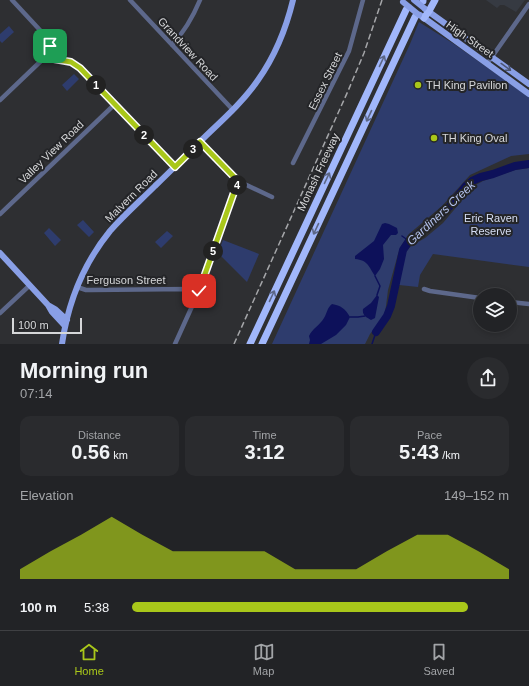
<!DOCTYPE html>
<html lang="en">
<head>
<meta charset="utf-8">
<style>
	body { margin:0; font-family:Arial,sans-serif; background:#2a2b2e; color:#f1f3f6; height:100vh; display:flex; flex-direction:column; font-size:15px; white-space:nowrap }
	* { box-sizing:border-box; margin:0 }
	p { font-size:13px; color:#a2a4a7 }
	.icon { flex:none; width:22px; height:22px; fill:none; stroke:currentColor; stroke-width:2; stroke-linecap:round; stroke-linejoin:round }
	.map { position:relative; height:344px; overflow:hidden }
	.sheet { display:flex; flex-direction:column; background:#222326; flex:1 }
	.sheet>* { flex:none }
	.fabs { position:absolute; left:473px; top:288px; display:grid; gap:8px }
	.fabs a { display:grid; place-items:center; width:44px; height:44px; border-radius:50%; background:#222326; box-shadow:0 2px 6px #0003,0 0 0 1px #3f4043; font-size:20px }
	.scale { position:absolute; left:12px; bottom:10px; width:70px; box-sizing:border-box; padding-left:4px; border:2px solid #d6d7d9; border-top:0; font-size:11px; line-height:14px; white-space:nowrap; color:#d6d7d9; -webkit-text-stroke:3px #242528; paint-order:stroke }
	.pin { position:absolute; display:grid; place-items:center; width:34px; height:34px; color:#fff; margin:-17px; border-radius:8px; box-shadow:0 2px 6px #0006 }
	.km { position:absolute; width:20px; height:20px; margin:-10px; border-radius:50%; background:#222; color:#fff; font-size:11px; line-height:20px; text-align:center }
	.round { display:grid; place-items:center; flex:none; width:42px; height:42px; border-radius:21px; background:#2a2b2e }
	.overview { display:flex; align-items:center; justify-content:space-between; height:68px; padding:0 20px }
	h1 { font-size:22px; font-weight:800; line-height:30px }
	.metrics { display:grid; grid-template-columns:repeat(3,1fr); gap:6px; height:68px; padding:4px 20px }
	.metrics div { display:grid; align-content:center; border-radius:10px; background:#2a2b2e; text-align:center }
	.metrics b { font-size:20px; font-weight:800 }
	.metrics small { font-size:11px; font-weight:400 }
	.metrics p { font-size:11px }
	.chart { height:112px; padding:8px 20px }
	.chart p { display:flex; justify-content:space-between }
	.chart svg { width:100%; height:72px; margin-top:4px; fill:#a9c71a; opacity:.7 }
	ul { padding:0 20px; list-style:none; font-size:13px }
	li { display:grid; grid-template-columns:64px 48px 1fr; align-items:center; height:30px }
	li i { height:10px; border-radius:5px; background:#a9c71a }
	.menu { display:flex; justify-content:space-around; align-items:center; height:56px; border-top:1px solid #3f4043; background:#222326; font-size:11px; color:#a2a4a7 }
	.menu a { display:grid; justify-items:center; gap:2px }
	.menu .active { color:#a9c71a }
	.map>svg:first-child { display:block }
</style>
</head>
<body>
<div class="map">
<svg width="529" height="344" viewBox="0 0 529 344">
	<rect width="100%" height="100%" fill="#2e2f32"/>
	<path fill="#363a42" d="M486,0H525L516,12L504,5H500L497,8Z"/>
	<path fill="#2e3c6d" d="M419,22L454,44L529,97V154L511,156L470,175L442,206L409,234L401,246L398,254L388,290L386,306L384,316L381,321L370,334L365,344H272L410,44Z
		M9,26L14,32L2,43L0,41V34Z
		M74,74L79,79L67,91L62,85Z
		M529,168V267L433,254L420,275L418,287L399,285L405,253L411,246L425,238L443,223L474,186L483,181L515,170Z
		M83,220L94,232L89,237L77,225Z
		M49,228L61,240L55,246L44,233Z
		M167,231L173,236L161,248L155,242Z
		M223,240L259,254L247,282L218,253Z"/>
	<path fill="#0d115a" d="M385,223L389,224L397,228L398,233L396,235H391L383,245L384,259L380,269L375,276C369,267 368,260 355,259V256L374,241L382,224Z
		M377,295L379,297L375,318L371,320C366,317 362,315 363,309L371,303Z
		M332,304C341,306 345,308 350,317L346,325L336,335L321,344H309L310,340L309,336C312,329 320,325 324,318C327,313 327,308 332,304Z"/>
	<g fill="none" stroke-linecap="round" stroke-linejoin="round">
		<path stroke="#0d115a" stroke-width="1.5" d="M402,236L409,241
			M375,276L380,286L377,295
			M350,317H358L365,316
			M372,344L376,332"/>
		<path stroke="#0d115a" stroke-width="8" d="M376,332L387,316L391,306L403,250L409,241L439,217L449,207L466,186L472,181L481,177L493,174L515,166L529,164"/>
		<path stroke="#47484b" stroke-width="7" stroke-dasharray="7 3.5" stroke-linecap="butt" d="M406,10L410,0"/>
		<path stroke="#5d688b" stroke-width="4.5" d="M12,0L51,42L54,43L55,49L54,59
			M130,0L233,110
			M172,45C184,32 193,17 200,0
			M48,58L51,42
			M487,64L529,4
			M0,100L42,60C53,55 73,62 82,69L175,167
			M200,141L238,181L272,197
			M293,163L349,51L363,0
			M0,214L115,104
			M77,287L86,290H91L189,289L199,291
			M424,289L430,291L480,298
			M510,302L529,304
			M0,313L30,285
			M175,344L199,291L238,181"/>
		<path stroke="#899fe6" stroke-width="6" d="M425,9L529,84
			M420,15L529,94
			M0,253L48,305L55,309L67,320
			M48,305L52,312L65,326
			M62,344C68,303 84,263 110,231C124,215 140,201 155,186C174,168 192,149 211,131C228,115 245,99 258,80C275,56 286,29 293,0"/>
		<path stroke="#a1b7fb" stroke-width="7" d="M423,1V0
			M424,18L429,11L435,0
			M250,344L406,10
			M262,344L415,17"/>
		<path stroke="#a5a6a9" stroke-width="1.5" stroke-dasharray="6 3" stroke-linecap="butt" d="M234,344L348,91L364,53L382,0"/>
		<path stroke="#899fe6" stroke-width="6" d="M414,0L424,8
			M403,2L419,15"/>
	</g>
	<defs><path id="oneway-shaft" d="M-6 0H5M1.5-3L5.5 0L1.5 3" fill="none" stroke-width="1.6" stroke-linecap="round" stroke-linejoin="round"/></defs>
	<g stroke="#5c6787">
		<use href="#oneway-shaft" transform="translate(382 61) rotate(-65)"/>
		<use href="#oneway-shaft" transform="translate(369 116) rotate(115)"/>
		<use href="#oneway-shaft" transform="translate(327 178) rotate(-65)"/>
		<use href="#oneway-shaft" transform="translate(316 229) rotate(115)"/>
		<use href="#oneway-shaft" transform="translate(272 296) rotate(-65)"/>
	</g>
	<use stroke="#4c5674" href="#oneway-shaft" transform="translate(506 67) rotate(36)"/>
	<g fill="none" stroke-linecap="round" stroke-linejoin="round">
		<defs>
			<path id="route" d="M50,46L48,58L71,62L80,68L175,167L200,142L238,181L199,291"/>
		</defs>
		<use href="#route" stroke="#fff" stroke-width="8"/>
		<use href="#route" stroke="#a9c71a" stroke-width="5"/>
	</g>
	<g fill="#a9c71a" stroke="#242528" stroke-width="1.5">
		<circle cx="418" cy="85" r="4"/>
		<circle cx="434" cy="138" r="4"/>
	</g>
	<g text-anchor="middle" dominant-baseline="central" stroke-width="4" stroke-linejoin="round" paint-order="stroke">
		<g font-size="11" fill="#d6d7d9" stroke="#242528">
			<text transform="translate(470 39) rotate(35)">High Street</text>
			<text transform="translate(188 49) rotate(47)">Grandview Road</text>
			<text transform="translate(325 81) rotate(-64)">Essex Street</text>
			<text transform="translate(51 152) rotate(-44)">Valley View Road</text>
			<text transform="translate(318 172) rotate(-65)">Monash Freeway</text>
			<text transform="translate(131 196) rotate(-45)">Malvern Road</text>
			<text x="126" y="280">Ferguson Street</text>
		</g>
		<g font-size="11" fill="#d6d7d9" stroke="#242528" text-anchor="start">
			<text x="426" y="85">TH King Pavilion</text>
			<text x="442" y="138">TH King Oval</text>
		</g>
		<g font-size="11" fill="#d6def4" stroke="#242528">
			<text x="491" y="218">Eric Raven<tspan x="491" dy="13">Reserve</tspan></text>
		</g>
		<g font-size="12" font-style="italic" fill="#b4c2ed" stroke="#242528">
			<text transform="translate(441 213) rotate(-43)">Gardiners Creek</text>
		</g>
	</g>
</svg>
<div class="fabs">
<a><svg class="icon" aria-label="layers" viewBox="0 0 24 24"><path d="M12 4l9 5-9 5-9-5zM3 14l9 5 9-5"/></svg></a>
</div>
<div class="scale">100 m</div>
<div class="pin" style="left:50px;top:46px;background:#1e9e55"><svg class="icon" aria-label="arrive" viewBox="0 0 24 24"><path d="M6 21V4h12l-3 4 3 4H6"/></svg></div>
<div class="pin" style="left:199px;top:291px;background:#d93025"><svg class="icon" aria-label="check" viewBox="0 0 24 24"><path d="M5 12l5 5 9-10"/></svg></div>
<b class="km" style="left:96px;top:85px">1</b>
<b class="km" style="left:144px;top:135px">2</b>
<b class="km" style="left:193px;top:149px">3</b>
<b class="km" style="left:237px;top:185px">4</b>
<b class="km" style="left:213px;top:251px">5</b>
</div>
<section class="sheet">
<div class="overview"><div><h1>Morning run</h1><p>07:14</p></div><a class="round"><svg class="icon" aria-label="share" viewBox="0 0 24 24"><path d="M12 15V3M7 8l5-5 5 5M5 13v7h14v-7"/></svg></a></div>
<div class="metrics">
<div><p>Distance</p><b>0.56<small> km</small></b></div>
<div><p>Time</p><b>3:12</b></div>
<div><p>Pace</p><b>5:43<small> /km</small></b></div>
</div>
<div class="chart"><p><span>Elevation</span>149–152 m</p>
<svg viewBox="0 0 160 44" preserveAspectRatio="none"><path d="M0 44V38L10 27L20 17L30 6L40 17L50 27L60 27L70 27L80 27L90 38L100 38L110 38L120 27L130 17L140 17L150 27L160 38V44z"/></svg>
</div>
<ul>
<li><b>100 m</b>5:38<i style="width:89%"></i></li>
</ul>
</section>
<nav class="menu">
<a class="active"><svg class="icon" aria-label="home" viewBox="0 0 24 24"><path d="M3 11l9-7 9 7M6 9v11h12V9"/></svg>Home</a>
<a><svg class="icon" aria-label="map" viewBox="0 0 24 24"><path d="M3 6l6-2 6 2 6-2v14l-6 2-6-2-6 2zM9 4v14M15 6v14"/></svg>Map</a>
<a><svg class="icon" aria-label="saved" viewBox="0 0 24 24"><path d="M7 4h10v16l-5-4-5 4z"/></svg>Saved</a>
</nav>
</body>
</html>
